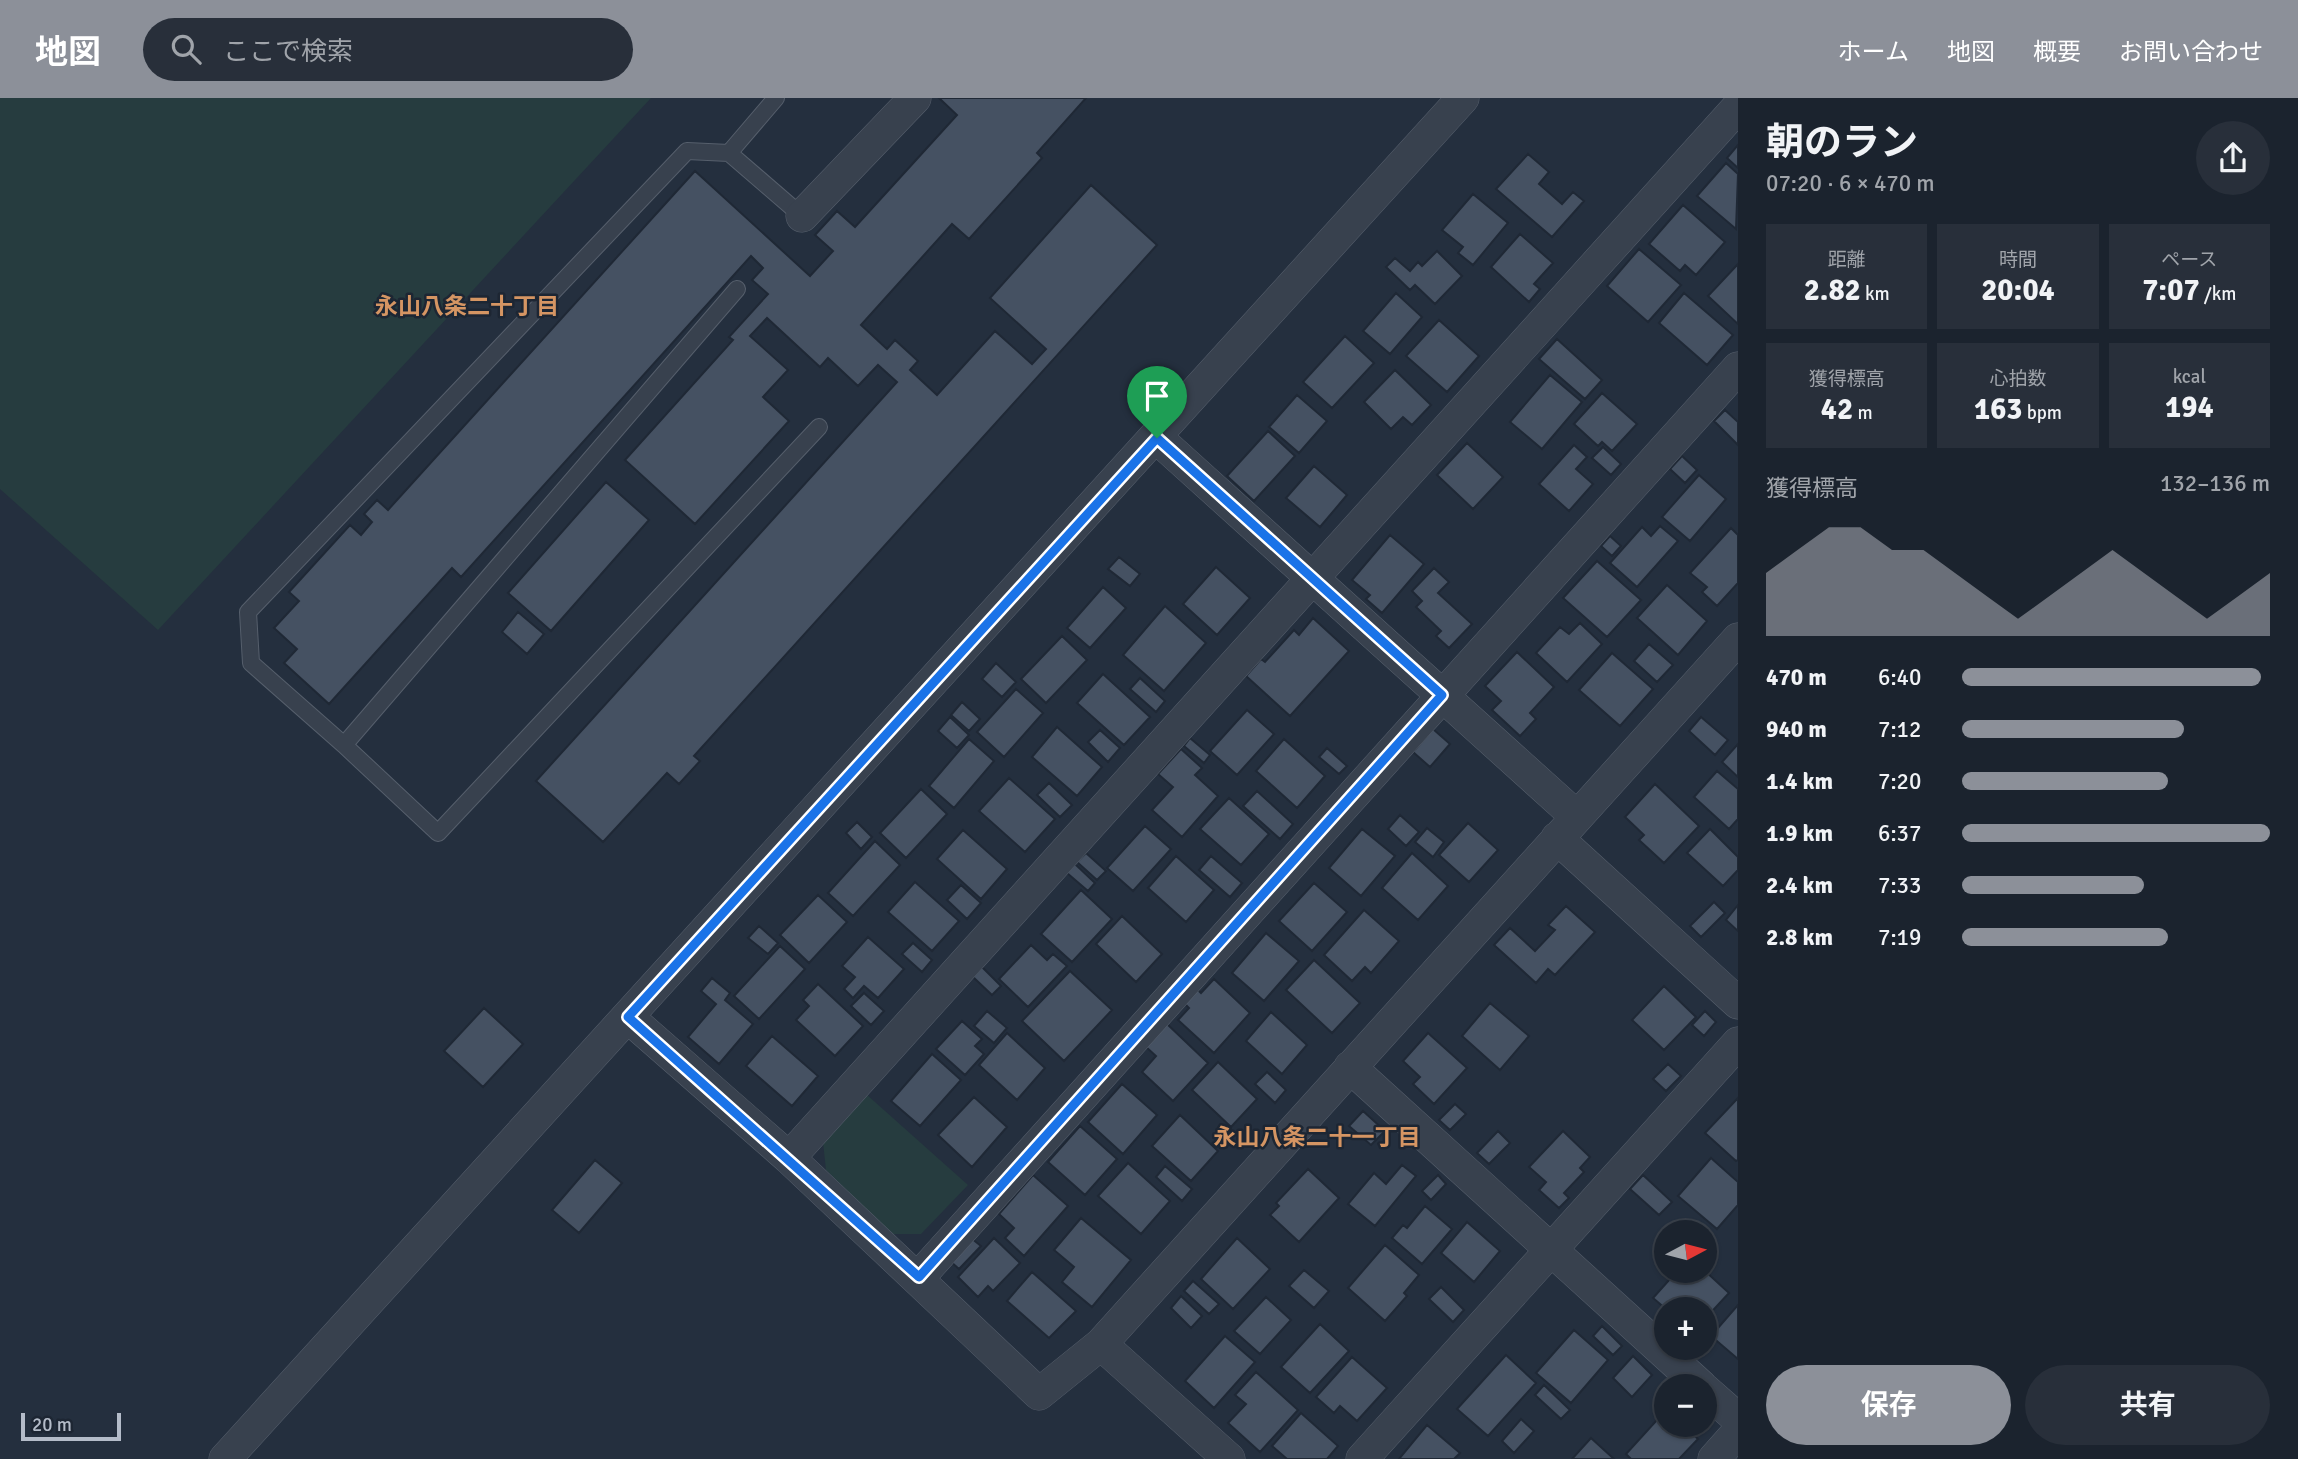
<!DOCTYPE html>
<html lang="ja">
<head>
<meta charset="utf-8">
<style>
	body { margin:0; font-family:Signika,"Noto Sans JP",sans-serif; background:#282f3a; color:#f1f3f6; height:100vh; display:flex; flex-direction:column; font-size:26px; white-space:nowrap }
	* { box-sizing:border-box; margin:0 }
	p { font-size:23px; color:#a0a4aa }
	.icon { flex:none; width:38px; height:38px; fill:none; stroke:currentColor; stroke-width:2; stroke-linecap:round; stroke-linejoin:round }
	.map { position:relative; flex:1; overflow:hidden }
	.side { display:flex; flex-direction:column; background:#1b232e; width:560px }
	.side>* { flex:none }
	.needle { width:46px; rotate:83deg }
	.controls { position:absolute; left:1654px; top:1122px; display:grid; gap:14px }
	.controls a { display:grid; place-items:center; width:63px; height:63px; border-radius:50%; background:#1b232e; box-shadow:0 2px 5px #0004,0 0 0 2px #39404a; font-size:35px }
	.scale { position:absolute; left:21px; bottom:18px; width:100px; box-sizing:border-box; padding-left:7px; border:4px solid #b4bcc9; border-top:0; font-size:19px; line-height:24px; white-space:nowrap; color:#b4bcc9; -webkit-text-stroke:5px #1d2633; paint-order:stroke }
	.pin { position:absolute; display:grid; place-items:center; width:60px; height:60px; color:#fff; margin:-72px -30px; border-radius:50% 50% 50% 0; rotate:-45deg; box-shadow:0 0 7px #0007 }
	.pin .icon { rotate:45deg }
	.round { display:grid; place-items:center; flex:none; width:74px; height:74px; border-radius:37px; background:#282f3a }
	.summary { display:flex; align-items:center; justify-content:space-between; height:119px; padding:0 28px }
	h1 { font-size:38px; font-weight:700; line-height:52px }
	.stats { display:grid; grid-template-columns:repeat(3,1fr); gap:10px; height:119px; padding:7px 28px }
	.stats div { display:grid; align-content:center; border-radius:0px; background:#282f3a; text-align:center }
	.stats b { font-size:30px; font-weight:700 }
	.stats small { font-size:19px; font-weight:400 }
	.stats p { font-size:19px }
	.chart { height:196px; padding:14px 28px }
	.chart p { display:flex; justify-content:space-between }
	.chart svg { width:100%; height:126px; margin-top:7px; fill:#8c9099; opacity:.7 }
	.primary-button { display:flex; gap:14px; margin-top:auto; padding:14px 28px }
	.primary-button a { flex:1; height:80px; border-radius:42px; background:#8c9099; color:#fff; font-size:28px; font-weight:700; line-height:80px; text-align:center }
	.primary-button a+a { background:#282f3a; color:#f1f3f6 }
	ul { padding:0 28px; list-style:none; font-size:23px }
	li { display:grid; grid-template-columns:112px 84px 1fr; align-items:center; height:52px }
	li i { height:18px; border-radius:9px; background:#8c9099 }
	header { display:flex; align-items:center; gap:42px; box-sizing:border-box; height:98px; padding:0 35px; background:#8c9099; color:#fff }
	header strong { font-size:33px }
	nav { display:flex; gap:38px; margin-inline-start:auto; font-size:24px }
	.search { width:490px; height:63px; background:#282f3a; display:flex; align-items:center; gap:18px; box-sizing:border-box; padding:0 24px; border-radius:38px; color:#a0a4aa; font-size:26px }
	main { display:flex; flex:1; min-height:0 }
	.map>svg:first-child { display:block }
</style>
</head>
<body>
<header>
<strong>地図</strong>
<div class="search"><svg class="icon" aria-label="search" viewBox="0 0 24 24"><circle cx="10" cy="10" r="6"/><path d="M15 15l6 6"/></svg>ここで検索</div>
<nav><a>ホーム</a><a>地図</a><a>概要</a><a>お問い合わせ</a></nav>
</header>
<main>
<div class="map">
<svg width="1738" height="1361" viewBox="0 0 1738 1361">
	<rect width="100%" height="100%" fill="#242f3e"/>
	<path fill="#263c3f" d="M0,0H651L158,532L0,391Z
		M866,996L968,1087L921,1136H892L826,1072L823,1044Z"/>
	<path fill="#455162" stroke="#1f2835" stroke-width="2" d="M939,0H1086L1037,55L1042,60L969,141L952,126L861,227L887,251L895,242L918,263L910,272L937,297L995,233L1032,266L1046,251L990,200L1091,87L1157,147L694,658L700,663L679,686L667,675L603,744L536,683L897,284L878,267L858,288L828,260L820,269L767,220L750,238L788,272L763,299L789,323L695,426L625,362L733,242L729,239L768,196L752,182L763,170L751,158L461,479L452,470L329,606L284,565L297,551L274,530L299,503L289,494L350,427L361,437L372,424L364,416L377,402L388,412L695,73L810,178L833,153L815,137L837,113L855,129L957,17Z
		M1738,47V70L1727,60Z
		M1528,56L1549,74L1539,86L1562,106L1573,94L1584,103L1552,139L1496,91Z
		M1726,65L1738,76L1736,131L1697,98Z
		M1473,96L1508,125L1473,167L1458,155L1463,149L1442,132Z
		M1683,107L1725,144L1696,177L1685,167L1680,173L1649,146Z
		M1520,136L1553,165L1534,186L1540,191L1529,204L1491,169Z
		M1639,151L1681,187L1648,224L1607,188Z
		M1437,153L1462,178L1435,206L1415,187L1410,192L1386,169L1395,160L1410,173L1418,164L1422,168Z
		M1738,166V226L1708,198Z
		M1396,195L1422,219L1390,256L1363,233Z
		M1684,195L1733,237L1707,267L1659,225Z
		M1439,222L1479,258L1447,294L1406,258Z
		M1345,238L1374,265L1332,310L1303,284Z
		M1557,241L1602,282L1585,301L1539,261Z
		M1395,272L1431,307L1412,327L1403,319L1391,331L1364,304Z
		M1550,277L1582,304L1542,351L1510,324Z
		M1602,295L1637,326L1612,353L1602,344L1598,348L1574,326Z
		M1297,297L1327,323L1299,355L1269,329Z
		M1725,312L1738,324V347L1714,323Z
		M1268,333L1295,358L1254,403L1227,378Z
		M1467,345L1503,379L1473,411L1437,377Z
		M1574,347L1587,359L1576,371L1593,386L1569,413L1539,386Z
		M1603,349L1621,366L1611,377L1592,360Z
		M1682,358L1697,372L1685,385L1670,371Z
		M1314,368L1347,397L1320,429L1286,400Z
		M1699,377L1726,401L1690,443L1662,419Z
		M606,384L649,422L551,533L508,495Z
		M1660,428L1678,443L1637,489L1610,465L1642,429L1651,438Z
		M1731,430L1738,437V485L1717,508L1702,494L1707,489L1690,475Z
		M1390,437L1424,466L1382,515L1366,501L1370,497L1352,482Z
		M1610,438L1621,448L1612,458L1601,448Z
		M1119,459L1140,476L1130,488L1108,471Z
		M1597,463L1641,502L1607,539L1563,500Z
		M1216,469L1250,500L1217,537L1183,506Z
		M1434,470L1449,484L1438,495L1472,526L1449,550L1436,538L1441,533L1416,509L1422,503L1412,493Z
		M1667,487L1707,523L1678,557L1637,520Z
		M1103,489L1126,510L1090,550L1067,530Z
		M1165,508L1206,545L1164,593L1123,557Z
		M518,514L544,536L527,556L502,534Z
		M1313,520L1349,553L1290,618L1246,578L1261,561L1265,564L1294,532L1299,537Z
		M1580,525L1602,546L1567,584L1536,555L1560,529L1569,536Z
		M1062,538L1087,562L1046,605L1021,581Z
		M1649,546L1673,567L1657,584L1634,563Z
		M1517,554L1554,589L1530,615L1536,621L1520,638L1492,612L1501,603L1485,588Z
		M1612,555L1653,591L1620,628L1579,592Z
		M996,565L1016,584L1002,599L982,581Z
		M1103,576L1150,619L1124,647L1077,605Z
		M1140,580L1165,603L1156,614L1130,591Z
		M1016,591L1043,615L1004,659L977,634Z
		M962,604L980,621L969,633L951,617Z
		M1247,612L1274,636L1237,677L1210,653Z
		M950,619L969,637L957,650L938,633Z
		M1701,619L1728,642L1715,657L1689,633Z
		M1057,629L1102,669L1077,698L1032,659Z
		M1433,631L1450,646L1430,669L1413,654Z
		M1100,632L1120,650L1108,664L1088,644Z
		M1190,640L1210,657L1204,665L1184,648Z
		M969,641L994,663L954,710L929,688Z
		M1284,641L1325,678L1297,710L1256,673Z
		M1738,646V679L1722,664Z
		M1327,650L1347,668L1339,676L1319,659Z
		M1181,651L1202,670L1195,677L1218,698L1182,739L1152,712L1173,689L1158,676Z
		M1717,673L1738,691V721L1729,731L1694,699Z
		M1009,680L1055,721L1025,754L979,713Z
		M1049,685L1072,707L1060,719L1037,697Z
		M1655,686L1699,728L1664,765L1639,742L1644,737L1625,719Z
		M921,691L947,716L906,760L880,735Z
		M1257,693L1293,726L1280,741L1243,708Z
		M1229,700L1269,736L1241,767L1200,731Z
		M1400,717L1419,734L1406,748L1388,731Z
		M857,724L872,739L861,751L846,735Z
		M1468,725L1498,752L1469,784L1439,757Z
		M1145,728L1171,751L1133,793L1107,770Z
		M1427,730L1444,744L1433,759L1415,744Z
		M1362,731L1395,758L1361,798L1329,770Z
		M1710,731L1738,759V772L1723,788L1687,755Z
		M963,732L1007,771L981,801L937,761Z
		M875,743L900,767L853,818L828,795Z
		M1086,755L1106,773L1097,782L1077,764Z
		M1412,755L1448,788L1418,822L1382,790Z
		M1176,758L1214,792L1186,824L1148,790Z
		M1211,758L1242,785L1230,799L1199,772Z
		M1075,766L1095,785L1088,793L1067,775Z
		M915,784L959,823L932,853L888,814Z
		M1314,785L1347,814L1312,853L1279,823Z
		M961,787L981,805L967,821L947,802Z
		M1081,792L1112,821L1072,864L1041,836Z
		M818,797L847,824L809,865L780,837Z
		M1714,804L1725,815L1701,839L1690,828Z
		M1738,807V833L1726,822Z
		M1566,808L1595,834L1555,877L1548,871L1536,885L1494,847L1510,830L1535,853L1555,832L1548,827Z
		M1364,812L1399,843L1371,875L1365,869L1352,883L1324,857Z
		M1122,818L1162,856L1136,884L1096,846Z
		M759,828L778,845L768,856L748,840Z
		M1266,835L1299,863L1264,903L1232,875Z
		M868,839L904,871L878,900L864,888L853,900L844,891L855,879L842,868Z
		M913,845L932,862L922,874L902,856Z
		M1031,847L1047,862L1053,856L1067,868L1028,909L999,881Z
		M780,848L805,871L759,921L734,898Z
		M1314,862L1360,905L1332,935L1286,892Z
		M982,869L1001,888L992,897L973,879Z
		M1070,873L1112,912L1064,963L1022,923Z
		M712,880L730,895L725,902L753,926L719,966L688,939L716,906L701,893Z
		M1214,881L1250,915L1214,955L1178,922L1189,910L1183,904L1196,890L1201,895Z
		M818,886L863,928L835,958L796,922L809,908L803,902Z
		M1664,888L1696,919L1664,952L1632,922Z
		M864,895L884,913L871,927L851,908Z
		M1490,905L1529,938L1500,972L1462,938Z
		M484,910L523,946L483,989L444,953Z
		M987,913L1007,930L994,945L974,928Z
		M1705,913L1716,924L1704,938L1692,927Z
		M1271,914L1307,947L1282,976L1246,943Z
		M962,923L982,941L975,948L984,956L965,977L936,951Z
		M1166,925L1208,965L1173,1003L1142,974L1156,958L1145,948Z
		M1007,935L1045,970L1017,1002L979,967Z
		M1428,935L1467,970L1434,1006L1413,986L1420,979L1403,963Z
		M772,938L818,978L792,1008L746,968Z
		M932,956L961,982L920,1028L891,1003Z
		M1218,964L1257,1001L1231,1029L1192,992Z
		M1668,966L1681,978L1666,993L1653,981Z
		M1267,974L1286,992L1275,1005L1255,986Z
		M1122,986L1157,1017L1123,1056L1088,1024Z
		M974,999L1007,1029L972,1069L938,1037Z
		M1738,1000V1062L1736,1063L1705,1035Z
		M1455,1006L1466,1016L1450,1032L1439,1022Z
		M1363,1013L1385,1033L1371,1047L1349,1028Z
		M1180,1017L1218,1053L1191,1083L1152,1048Z
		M1080,1028L1117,1061L1085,1097L1048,1064Z
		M1498,1033L1510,1045L1489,1066L1477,1055Z
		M1563,1033L1590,1059L1580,1070L1584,1074L1564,1095L1569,1100L1559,1110L1539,1092L1546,1084L1529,1069Z
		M1711,1060L1738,1084V1107L1717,1131L1678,1098Z
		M595,1062L622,1085L579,1135L552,1112Z
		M1128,1065L1170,1103L1141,1136L1098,1098Z
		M1402,1067L1416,1078L1375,1128L1348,1106L1374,1075L1386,1086Z
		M1165,1068L1192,1091L1182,1103L1156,1079Z
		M1308,1071L1339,1100L1299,1144L1270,1117L1279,1108L1276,1105Z
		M1033,1077L1068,1108L1024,1158L1005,1140L1014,1130L999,1116Z
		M1438,1077L1446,1086L1431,1102L1422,1093Z
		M1643,1077L1672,1104L1659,1117L1630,1091Z
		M1425,1108L1452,1131L1422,1166L1392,1140L1403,1127L1407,1130Z
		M1081,1120L1131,1162L1092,1209L1062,1184L1074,1169L1054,1152Z
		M1467,1124L1500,1153L1474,1184L1441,1155Z
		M971,1140L981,1148L959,1171L950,1163Z
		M994,1140L1020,1165L993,1193L988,1188L978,1199L958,1179Z
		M1237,1140L1270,1171L1233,1211L1201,1181Z
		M1385,1147L1419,1177L1404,1195L1407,1198L1385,1223L1348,1190Z
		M1304,1172L1329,1193L1314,1210L1289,1188Z
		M1678,1172H1704L1729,1195L1704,1222V1211H1666V1228L1657,1220L1666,1211L1653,1200Z
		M1032,1174L1076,1213L1049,1240L1007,1203Z
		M1193,1183L1219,1206L1209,1216L1184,1193Z
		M1441,1189L1464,1212L1453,1224L1429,1201Z
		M1181,1198L1202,1218L1191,1230L1171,1210Z
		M1266,1199L1291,1222L1260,1256L1234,1233Z
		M1738,1207V1261L1711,1238Z
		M1320,1226L1349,1253L1310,1295L1281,1269Z
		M1602,1228L1622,1248L1613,1257L1593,1238Z
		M1574,1232L1608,1262L1571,1305L1536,1275Z
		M1225,1238L1255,1264L1214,1310L1185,1283Z
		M1506,1257L1536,1285L1488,1338L1457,1311Z
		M1633,1258L1652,1277L1632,1299L1613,1280Z
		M1352,1259L1387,1290L1357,1323L1340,1308L1334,1315L1316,1299Z
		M1256,1274L1298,1312L1260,1354L1228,1325L1246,1306L1235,1297Z
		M1544,1287L1570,1312L1561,1321L1535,1297Z
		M1666,1312V1326H1682L1698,1341L1679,1361H1631L1626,1356Z
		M1301,1315L1338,1348L1327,1361H1287L1272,1348Z
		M1521,1321L1534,1333L1514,1355L1502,1343Z
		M1427,1327L1460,1355L1454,1361H1399Z
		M1591,1340L1614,1361H1572Z"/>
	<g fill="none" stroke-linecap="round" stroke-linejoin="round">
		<defs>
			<path id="lane" d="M776,0L729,55L802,118
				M729,55L687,53L248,514L251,565L344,647L737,191
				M344,647L438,735L819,329"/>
			<path id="street" d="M802,118L915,0
				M1157,340L1577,719
				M1557,740L1738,905
				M628,919L789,1060L1039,1296L1101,1246L1738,541
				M1350,969L1701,1288
				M789,1060L1738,9
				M919,1179L1738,270
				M1101,1246L1229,1361
				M1704,1291L1738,1321
				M225,1361L1463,0
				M1362,1361L1738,945
				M1714,1361L1738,1334"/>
		</defs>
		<use href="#lane" stroke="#565f6c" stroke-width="18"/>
		<use href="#street" stroke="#565f6c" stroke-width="33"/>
		<use href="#lane" stroke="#38414e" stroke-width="16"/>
		<use href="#street" stroke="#38414e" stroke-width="32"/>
	</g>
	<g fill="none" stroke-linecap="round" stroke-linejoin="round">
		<defs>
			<path id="route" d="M1157,340L1442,597L919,1179L628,919Z"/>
		</defs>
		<use href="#route" stroke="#fff" stroke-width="14"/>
		<use href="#route" stroke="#1a73e8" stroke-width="9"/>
	</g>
	<g text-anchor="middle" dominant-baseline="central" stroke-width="5" stroke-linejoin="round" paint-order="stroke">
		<g font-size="23" font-weight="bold" fill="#d59563" stroke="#1d2633">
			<text x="467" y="208">永山八条二十丁目</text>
			<text x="1317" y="1039">永山八条二十一丁目</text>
		</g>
	</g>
</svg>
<div class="controls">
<a><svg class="needle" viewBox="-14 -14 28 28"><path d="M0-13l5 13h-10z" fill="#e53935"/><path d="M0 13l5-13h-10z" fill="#a0a4aa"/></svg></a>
<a>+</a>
<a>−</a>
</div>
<div class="scale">20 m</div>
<div class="pin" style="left:1157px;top:340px;background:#1e9e55"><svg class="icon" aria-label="arrive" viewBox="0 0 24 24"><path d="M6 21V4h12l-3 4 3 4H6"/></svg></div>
</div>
<section class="side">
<div class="summary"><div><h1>朝のラン</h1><p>07:20 · 6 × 470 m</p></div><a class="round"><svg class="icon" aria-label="share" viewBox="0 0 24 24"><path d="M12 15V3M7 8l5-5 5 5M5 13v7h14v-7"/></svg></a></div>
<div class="stats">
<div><p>距離</p><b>2.82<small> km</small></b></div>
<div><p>時間</p><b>20:04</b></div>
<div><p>ペース</p><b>7:07<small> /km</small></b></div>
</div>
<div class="stats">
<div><p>獲得標高</p><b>42<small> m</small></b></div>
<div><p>心拍数</p><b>163<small> bpm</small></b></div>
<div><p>kcal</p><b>194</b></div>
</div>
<div class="chart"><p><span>獲得標高</span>132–136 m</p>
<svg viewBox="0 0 160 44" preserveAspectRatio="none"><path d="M0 44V22L10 14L20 6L30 6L40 14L50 14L60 22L70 30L80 38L90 30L100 22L110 14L120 22L130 30L140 38L150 30L160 22V44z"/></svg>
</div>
<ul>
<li><b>470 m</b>6:40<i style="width:97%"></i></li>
<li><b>940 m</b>7:12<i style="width:72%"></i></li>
<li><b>1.4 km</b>7:20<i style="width:67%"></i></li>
<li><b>1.9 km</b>6:37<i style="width:100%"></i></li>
<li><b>2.4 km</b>7:33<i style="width:59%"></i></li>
<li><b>2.8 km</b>7:19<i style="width:67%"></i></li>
</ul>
<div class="primary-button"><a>保存</a><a>共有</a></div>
</section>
</main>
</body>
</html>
